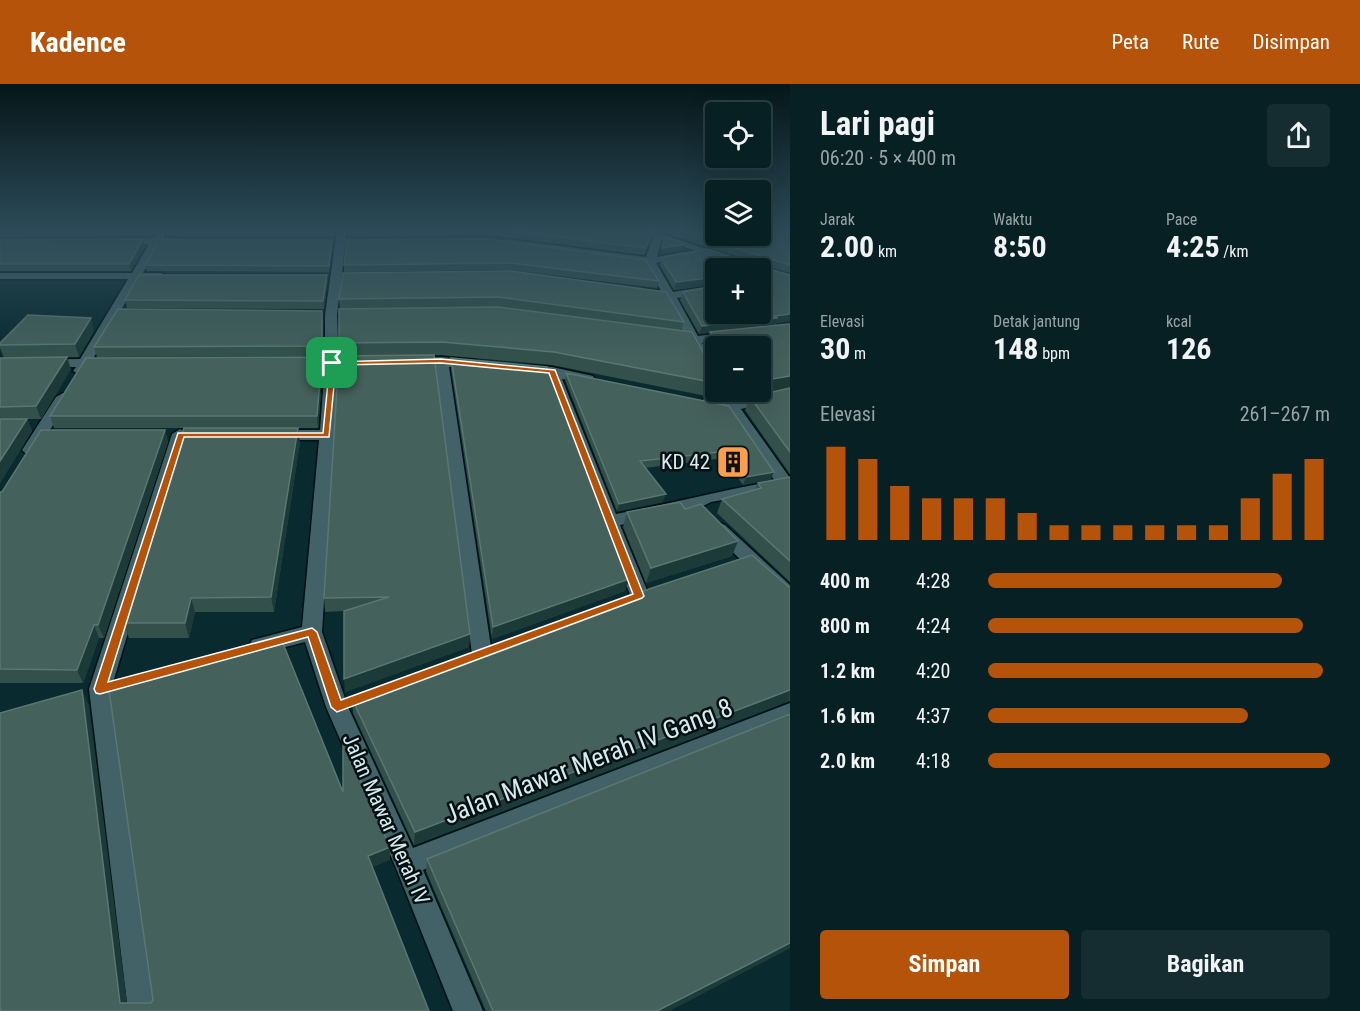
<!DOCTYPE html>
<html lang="id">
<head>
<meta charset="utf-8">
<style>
	body { margin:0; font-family:"Roboto Condensed",sans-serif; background:#152d30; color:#f1f3f6; height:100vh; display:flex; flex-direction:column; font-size:22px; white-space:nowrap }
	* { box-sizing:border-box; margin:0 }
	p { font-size:20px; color:#98a3a6 }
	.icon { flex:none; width:33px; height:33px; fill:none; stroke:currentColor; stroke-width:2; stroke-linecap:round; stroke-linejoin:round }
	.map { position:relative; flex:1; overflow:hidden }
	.panel { display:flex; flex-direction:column; background:#072023; width:570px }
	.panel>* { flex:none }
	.tools { position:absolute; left:705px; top:18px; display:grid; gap:12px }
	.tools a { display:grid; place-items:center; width:66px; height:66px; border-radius:6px; background:#072023; box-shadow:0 6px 24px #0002,0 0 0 2px #283e41; font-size:30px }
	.pin { position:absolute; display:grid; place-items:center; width:51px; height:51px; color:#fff; margin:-26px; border-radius:12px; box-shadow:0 3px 9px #0006 }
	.round { display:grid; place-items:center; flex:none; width:63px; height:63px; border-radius:6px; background:#152d30 }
	.summary { display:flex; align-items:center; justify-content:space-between; height:102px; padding:0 30px }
	h1 { font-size:33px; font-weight:700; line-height:45px }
	.figures { display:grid; grid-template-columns:repeat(3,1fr); gap:9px; height:102px; padding:6px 30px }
	.figures div { display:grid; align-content:center }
	.figures b { font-size:30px; font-weight:700 }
	.figures small { font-size:16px; font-weight:400 }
	.figures p { font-size:16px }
	.chart { height:168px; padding:12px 30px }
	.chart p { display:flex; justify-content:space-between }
	.chart svg { width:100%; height:108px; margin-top:6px; stroke:#b45309; stroke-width:6 }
	.button { display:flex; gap:12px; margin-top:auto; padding:12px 30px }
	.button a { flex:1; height:69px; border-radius:6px; background:#b45309; color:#fff; font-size:24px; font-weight:700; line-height:69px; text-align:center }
	.button a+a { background:#152d30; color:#f1f3f6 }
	ul { padding:0 30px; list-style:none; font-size:20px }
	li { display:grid; grid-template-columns:96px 72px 1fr; align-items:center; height:45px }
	li i { height:15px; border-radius:8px; background:#b45309 }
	header { display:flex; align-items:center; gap:36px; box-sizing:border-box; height:84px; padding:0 30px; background:#b45309; color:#fff }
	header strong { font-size:28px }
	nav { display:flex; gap:33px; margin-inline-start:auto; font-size:21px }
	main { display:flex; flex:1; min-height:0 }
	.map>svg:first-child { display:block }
</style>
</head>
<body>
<header>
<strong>Kadence</strong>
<nav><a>Peta</a><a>Rute</a><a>Disimpan</a></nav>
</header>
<main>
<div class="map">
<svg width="790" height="927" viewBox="0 0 790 927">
	<rect width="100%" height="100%" fill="#092a2f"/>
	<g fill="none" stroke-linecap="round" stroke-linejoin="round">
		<defs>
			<path id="street" d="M337,146H347L337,231L339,279L322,548L348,623L413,764L790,619V638L423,786L483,927H453L396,784L326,623L305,558L259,570L252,568L249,562L252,556L302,543L319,356H275L267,351L275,346H320L325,279V231Z
				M635,146H666L664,151L730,173L725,176L662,156L657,173L683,168L688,171L656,179L673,208L716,201V207L677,214L698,252L732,248L738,252L732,256L702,259L716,282V299L709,295L690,259L673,258L667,254L673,250L685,251L665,215L637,208L643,205L661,207L646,180L506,161L501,158L506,155L646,173L653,153Z
				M160,147L165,150L163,154H181L186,157L181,160H159L143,189H161L166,192L161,195H139L93,275L111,276V282L89,283L85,290L80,291L73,287L76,283L0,284V276L80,275L128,195H0V189H132L149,160H122L117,157L122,154H153Z
				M441,273L475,276L482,280L475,284L449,283L492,570L489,576L482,578L475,576L472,570L435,283L410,282L403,278L410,274Z
				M526,281L552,283L593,292L595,295L588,299L562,295L616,430C670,420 721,406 775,397L728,327L701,321L699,318L706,314L721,317L715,308L716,307L729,308L736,317L790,306V314L741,325L790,394V404L711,418L695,426L620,441L649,511L646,516H632L547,292L521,288V282Z
				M63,309L70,313L38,366L35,369H25L22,366L56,313Z
				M180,345L188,350L111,605L158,927H128L89,605L172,350Z
				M719,439L725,441L790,501V519L783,517L713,449L710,445L713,441Z"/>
		</defs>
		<use href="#street" stroke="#001215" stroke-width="3"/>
		<use href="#street" fill="#426267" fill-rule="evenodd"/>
	</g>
	<path fill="#33514a" d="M0,146H159L152,152L0,153Z
		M161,146H336L334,152H167L166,148Z
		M348,146H646L650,154L644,171L488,151L349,152Z
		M668,146H716L790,150V189L760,180L776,239L775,241L790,240V304L737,315L731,308H760V262H716V277L706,261L710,248L699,250L680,216L683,208L760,230L716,184V200L674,206L660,181L661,174L759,179L667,150Z
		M0,156L145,162L131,187H0Z
		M332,156V162L329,188L147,187L145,181Z
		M347,156L659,197L657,204L510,186L344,188V181Z
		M343,189L684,238L681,247L711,283L716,285V308H718L716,314L552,281L441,271L340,272L339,225H340L339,215Z
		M327,198L324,225L127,224L125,216Z
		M322,227L323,272L97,273L94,263Z
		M94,247L79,273L4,274L0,264V259Z
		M434,271L470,550L469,563L345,608L344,527L325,528L324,514Z
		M322,273L323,284L318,344H54L50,332Z
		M0,274L71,285L41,335H27L32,347L0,399Z
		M451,274L629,495L625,507L492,555L451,285Z
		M566,289L729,322L771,395L743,401L724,374L645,384L663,418L617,427L565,296Z
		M790,304V390L745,326L750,313Z
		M165,346L168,358L104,554H99L83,599H0V408Z
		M300,358L274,528H195L189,554H129L123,539Z
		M790,393V498L717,429L722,415L755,405L758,399Z
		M627,428L732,472L646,499L623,443Z
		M789,504H790V617H789L414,761L353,629L352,615Z
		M790,630V864L669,927H486L426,787L427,775Z"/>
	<path fill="#1b3a38" d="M151,146H159L152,152Z
		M143,155L145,162L131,187L129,180Z
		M332,156V162L329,188V182Z
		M686,160L684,165L660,170L662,164Z
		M327,191V198L324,225L323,217Z
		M716,193V200L674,206L676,198Z
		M790,230V237L776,239L775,241L699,250L702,242Z
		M91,234L94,247L79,273L75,260Z
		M67,273L71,285L41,335L36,322Z
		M322,273L323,284L318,344L317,332Z
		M790,292V304L737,315L739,308H760V297Z
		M27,335L32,347L0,399V377Z
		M298,344L300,358L274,528L271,513Z
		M165,346L168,358L104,554L98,541Z
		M774,388L771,395L743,401L746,393Z
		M666,410L663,418L617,427L619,420Z
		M738,457L732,472L646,499L651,484Z
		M629,495L625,507L492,555L493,543Z
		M191,514L195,528L189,554L185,539Z
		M94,541L99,554L83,599L77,586Z
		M470,550L469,563L345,608L344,595Z
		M82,606L89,621L128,927L120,919Z
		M790,606L789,617L414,761L415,748Z
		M390,763V776L368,785V772Z
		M790,859V864L669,927H657Z"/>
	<path fill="#45615c" stroke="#5c7672" stroke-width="1.5" d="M501,146H646L652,148L646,164Z
		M677,146H716V152H760V146H775L790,150V181Z
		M665,153L686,160L662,164Z
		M143,155L129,180H0V156Z
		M488,155L646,176L659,197L511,179L344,181L347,156Z
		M159,156H332L329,182L145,181Z
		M707,165L751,179H760L762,183L790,191V230L775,232L777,234L702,242L683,208L716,202V230H760V184H716V193L676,198L661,174Z
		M511,187L666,208L684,238L498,213L339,215L343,189Z
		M139,191H327L323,217L125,216Z
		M498,223L692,248L711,283L716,285V299L554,268L442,258L339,259V225Z
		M118,225L322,227V262L94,263Z
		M28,231L91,234L75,260L0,261V259Z
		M790,240V292L760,297V262H718L710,248Z
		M434,271L470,550L344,595V527L389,513L324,514L339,272Z
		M67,273L36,322L0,323V274Z
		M322,273L317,332H50L86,274Z
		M451,274L547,283L629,495L493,543Z
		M566,289L729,322L774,388L746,393L727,367L640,377L666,410L619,420Z
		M790,304V368L750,313Z
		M0,335H27L0,377Z
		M184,344H298L271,513L191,514L185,539H123Z
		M41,346H165L98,541H94L77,586L0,585V408H2Z
		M790,393V477L722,415L761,404L758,399Z
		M680,418L685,425L701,420L738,457L651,484L627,428Z
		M752,471L790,504V606L415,748L352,615L652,504Z
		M280,552L343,708V657L390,763L368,772L429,927H0V629L82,606L120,919H151L153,916L108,599Z
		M790,630V859L657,927H493L427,775Z"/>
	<linearGradient id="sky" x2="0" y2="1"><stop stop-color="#05171a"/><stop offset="0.53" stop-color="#2c4a58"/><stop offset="1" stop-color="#2c4a58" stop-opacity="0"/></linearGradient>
	<rect width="790" height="275" fill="url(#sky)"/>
	<path fill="#b45309" stroke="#fff" stroke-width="1.5" fill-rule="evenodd" d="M441,275L555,286L644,512L642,514L337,628L331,623L308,553L100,610L96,609L94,605L178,349H323L330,278ZM441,279L549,289L633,510L341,616L317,548L312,544L108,598L184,353H329L336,281Z"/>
	<defs>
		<symbol id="building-square" viewBox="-11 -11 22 22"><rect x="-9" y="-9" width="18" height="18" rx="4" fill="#f99f4d" stroke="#041113"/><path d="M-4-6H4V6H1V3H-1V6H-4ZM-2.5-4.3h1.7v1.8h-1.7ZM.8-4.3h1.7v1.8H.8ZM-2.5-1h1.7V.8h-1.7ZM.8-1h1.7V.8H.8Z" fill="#111"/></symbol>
	</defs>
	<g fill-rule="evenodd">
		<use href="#building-square" x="714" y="359" width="38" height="38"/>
	</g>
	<g text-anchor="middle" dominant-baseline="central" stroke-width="5" stroke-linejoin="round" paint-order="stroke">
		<g font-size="21" fill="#d8eaec" stroke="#041113" text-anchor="end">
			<text x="710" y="378">KD 42</text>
		</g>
		<g font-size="21" fill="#d8eaec" stroke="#041113">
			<text transform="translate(386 735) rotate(66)">Jalan Mawar Merah IV</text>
		</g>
		<g font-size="26" fill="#d8eaec" stroke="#041113">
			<text transform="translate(588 677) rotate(-21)">Jalan Mawar Merah IV Gang 8</text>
		</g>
	</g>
</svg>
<div class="tools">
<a><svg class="icon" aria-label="locate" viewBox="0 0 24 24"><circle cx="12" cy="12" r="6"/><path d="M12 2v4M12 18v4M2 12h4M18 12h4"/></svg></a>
<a><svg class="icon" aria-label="layers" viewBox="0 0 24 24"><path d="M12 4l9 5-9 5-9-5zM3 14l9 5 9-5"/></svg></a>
<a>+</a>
<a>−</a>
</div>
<div class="pin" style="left:332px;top:279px;background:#1e9e55"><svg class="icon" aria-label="arrive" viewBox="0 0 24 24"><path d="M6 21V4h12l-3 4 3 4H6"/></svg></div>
</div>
<section class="panel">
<div class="summary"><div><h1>Lari pagi</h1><p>06:20 · 5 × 400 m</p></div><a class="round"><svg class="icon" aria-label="share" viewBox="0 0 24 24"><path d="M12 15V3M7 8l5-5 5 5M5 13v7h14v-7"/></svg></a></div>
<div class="figures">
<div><p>Jarak</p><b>2.00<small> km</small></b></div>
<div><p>Waktu</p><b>8:50</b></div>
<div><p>Pace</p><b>4:25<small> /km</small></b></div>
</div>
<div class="figures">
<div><p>Elevasi</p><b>30<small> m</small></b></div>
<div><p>Detak jantung</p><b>148<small> bpm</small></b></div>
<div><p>kcal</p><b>126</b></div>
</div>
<div class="chart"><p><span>Elevasi</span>261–267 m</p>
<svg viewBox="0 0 160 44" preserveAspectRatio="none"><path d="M5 44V6M15 44V11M25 44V22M35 44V27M45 44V27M55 44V27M65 44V33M75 44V38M85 44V38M95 44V38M105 44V38M115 44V38M125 44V38M135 44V27M145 44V17M155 44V11"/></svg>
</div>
<ul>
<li><b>400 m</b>4:28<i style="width:86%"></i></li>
<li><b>800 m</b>4:24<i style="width:92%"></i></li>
<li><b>1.2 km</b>4:20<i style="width:98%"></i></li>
<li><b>1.6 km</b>4:37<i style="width:76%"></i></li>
<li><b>2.0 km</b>4:18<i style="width:100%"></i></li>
</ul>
<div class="button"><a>Simpan</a><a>Bagikan</a></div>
</section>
</main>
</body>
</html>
